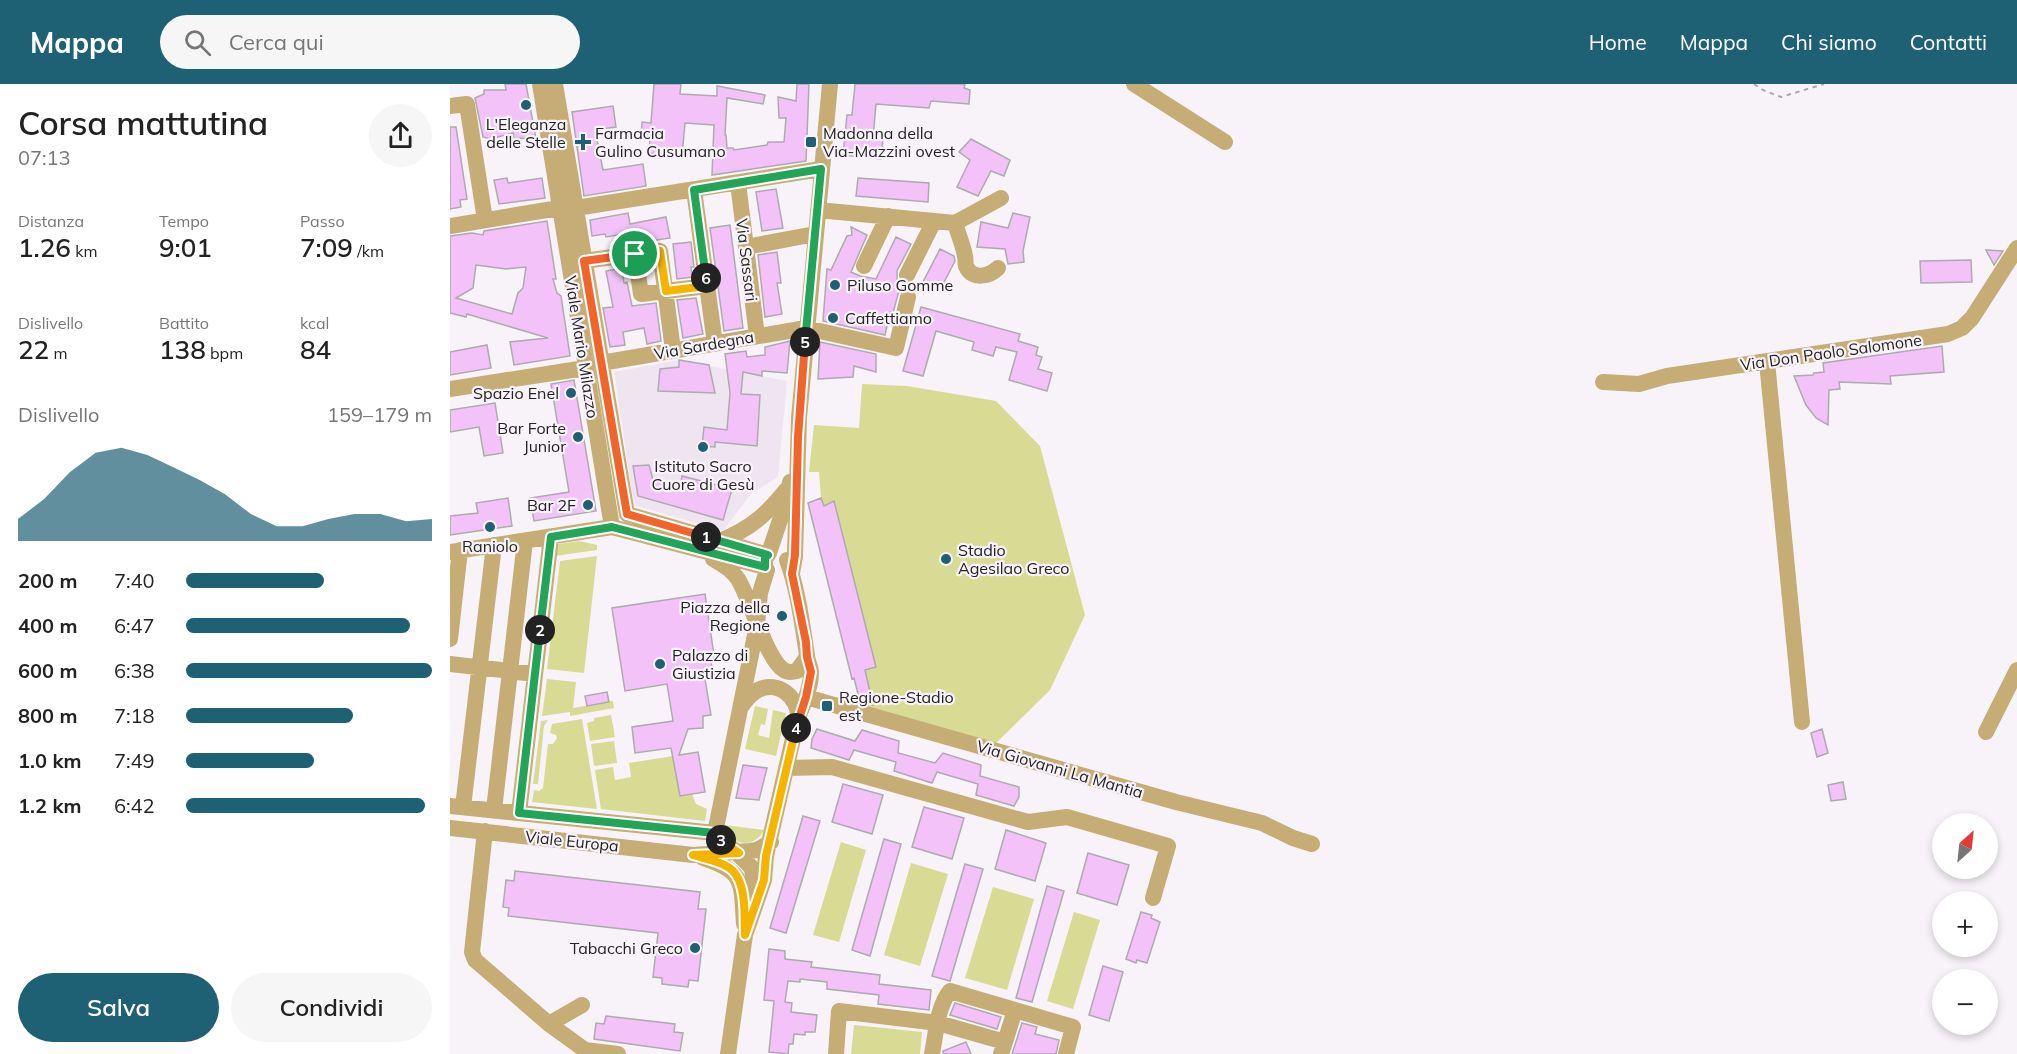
<!DOCTYPE html>
<html lang="it">
<head>
<meta charset="utf-8">
<style>
	body { margin:0; font-family:Mulish,sans-serif; background:#f6f6f6; color:#222; height:100vh; display:flex; flex-direction:column; font-size:22px; white-space:nowrap }
	* { box-sizing:border-box; margin:0 }
	p { font-size:20px; color:#767676 }
	.icon { flex:none; width:33px; height:33px; fill:none; stroke:currentColor; stroke-width:2; stroke-linecap:round; stroke-linejoin:round }
	.map { position:relative; flex:1; overflow:hidden }
	.sheet { display:flex; flex-direction:column; background:#fff; width:450px }
	.sheet>* { flex:none }
	.needle { width:39px; rotate:27deg }
	.tools { position:absolute; left:1482px; top:729px; display:grid; gap:12px }
	.tools a { display:grid; place-items:center; width:66px; height:66px; border-radius:50%; background:#fff; box-shadow:0 3px 9px #0003; font-size:30px }
	.pin { position:absolute; display:grid; place-items:center; width:51px; height:51px; color:#fff; margin:-26px; border:3px solid #fff; border-radius:50%; box-shadow:0 2px 6px #0007 }
	.km { position:absolute; width:30px; height:30px; margin:-15px; border-radius:50%; background:#222; color:#fff; font-size:16px; line-height:30px; text-align:center }
	.round { display:grid; place-items:center; flex:none; width:63px; height:63px; border-radius:32px; background:#f6f6f6 }
	.summary { display:flex; align-items:center; justify-content:space-between; height:102px; padding:0 18px }
	h1 { font-size:33px; font-weight:600; line-height:45px }
	.stats { display:grid; grid-template-columns:repeat(3,1fr); gap:9px; height:102px; padding:6px 18px }
	.stats div { display:grid; align-content:center }
	.stats b { font-size:26px; font-weight:600 }
	.stats small { font-size:16px; font-weight:400 }
	.stats p { font-size:16px }
	.chart { height:168px; padding:12px 18px }
	.chart p { display:flex; justify-content:space-between }
	.chart svg { width:100%; height:108px; margin-top:6px; fill:#1f6174; opacity:.7 }
	.primary-button { display:flex; gap:12px; margin-top:auto; padding:12px 18px }
	.primary-button a { flex:1; height:69px; border-radius:36px; background:#1f6174; color:#fff; font-size:24px; font-weight:600; line-height:69px; text-align:center }
	.primary-button a+a { background:#f6f6f6; color:#222 }
	ul { padding:0 18px; list-style:none; font-size:20px }
	li { display:grid; grid-template-columns:96px 72px 1fr; align-items:center; height:45px }
	li i { height:15px; border-radius:8px; background:#1f6174 }
	header { display:flex; align-items:center; gap:36px; box-sizing:border-box; height:84px; padding:0 30px; background:#1f6174; color:#fff }
	header strong { font-size:28px }
	nav { display:flex; gap:33px; margin-inline-start:auto; font-size:21px }
	.search { width:420px; height:54px; background:#f6f6f6; display:flex; align-items:center; gap:15px; box-sizing:border-box; padding:0 21px; border-radius:33px; color:#767676; font-size:22px }
	main { display:flex; flex:1; min-height:0 }
	.map>svg:first-child { display:block }
</style>
</head>
<body>
<header>
<strong>Mappa</strong>
<div class="search"><svg class="icon" aria-label="search" viewBox="0 0 24 24"><circle cx="10" cy="10" r="6"/><path d="M15 15l6 6"/></svg>Cerca qui</div>
<nav><a>Home</a><a>Mappa</a><a>Chi siamo</a><a>Contatti</a></nav>
</header>
<main>
<section class="sheet">
<div class="summary"><div><h1>Corsa mattutina</h1><p>07:13</p></div><a class="round"><svg class="icon" aria-label="share" viewBox="0 0 24 24"><path d="M12 15V3M7 8l5-5 5 5M5 13v7h14v-7"/></svg></a></div>
<div class="stats">
<div><p>Distanza</p><b>1.26<small> km</small></b></div>
<div><p>Tempo</p><b>9:01</b></div>
<div><p>Passo</p><b>7:09<small> /km</small></b></div>
</div>
<div class="stats">
<div><p>Dislivello</p><b>22<small> m</small></b></div>
<div><p>Battito</p><b>138<small> bpm</small></b></div>
<div><p>kcal</p><b>84</b></div>
</div>
<div class="chart"><p><span>Dislivello</span>159–179 m</p>
<svg viewBox="0 0 160 44" preserveAspectRatio="none"><path d="M0 44V35L10 27L20 16L30 8L40 6L50 9L60 14L70 19L80 25L90 33L100 38L110 38L120 35L130 33L140 33L150 36L160 35V44z"/></svg>
</div>
<ul>
<li><b>200 m</b>7:40<i style="width:56%"></i></li>
<li><b>400 m</b>6:47<i style="width:91%"></i></li>
<li><b>600 m</b>6:38<i style="width:100%"></i></li>
<li><b>800 m</b>7:18<i style="width:68%"></i></li>
<li><b>1.0 km</b>7:49<i style="width:52%"></i></li>
<li><b>1.2 km</b>6:42<i style="width:97%"></i></li>
</ul>
<div class="primary-button"><a>Salva</a><a>Condividi</a></div>
</section>
<div class="map">
<svg width="1567" height="970" viewBox="0 0 1567 970">
	<rect width="100%" height="100%" fill="#f7f3f8"/>
	<path fill="#efe5f0" d="M229,276L337,297L328,393L301,410L273,447L184,421L164,288Z"/>
	<path fill="#d8db94" d="M412,300L457,302L546,317L590,362L635,531L600,606L544,661L412,624L408,610L415,591L402,595L358,419L371,414L369,388H359L364,341L409,344Z
		M129,457L147,461V466L105,472L108,460Z
		M147,472L134,589L97,585L110,477Z
		M97,595L126,598L123,624L163,617L164,624L120,632V628L92,632Z
		M305,622L318,625L315,641L311,640L308,651L319,654L323,626L336,629L326,672L295,665Z
		M161,631L165,653L140,657L137,639L144,637V634Z
		M132,635L147,725L82,718L84,706L89,707L93,704L98,660H103L107,654L106,651L100,649L102,640Z
		M98,636L94,642L88,700H83L91,637Z
		M164,657L167,679L144,682L141,660Z
		M223,672L230,712L242,710L246,720L257,725L255,737L151,725L145,686L163,683L165,696L181,693L179,679Z
		M275,741L314,746C304,766 280,762 275,741Z
		M391,758L416,766L389,858L363,851Z
		M461,779L498,790L470,882L434,871Z
		M543,803L584,815L557,906L515,894Z
		M624,828L650,836L623,925L597,917Z
		M404,941L472,948L470,970H401Z"/>
	<path fill="#f2c2f9" stroke="#aeaaaf" stroke-width="1.5" fill-rule="evenodd" d="M55,0H76L86,55L64,54L63,49L41,55L33,53L25,14L34,10V6H56Z
		M204,0H231L230,10L267,12V2L315,11L313,20L277,14L275,51H276L277,64H283L284,66L317,61L318,58H334L336,34H329L328,13L346,17L347,0H359L356,77L262,91L264,41L235,39L232,72L199,69L200,55L191,54L192,38L201,39Z
		M405,0H515L514,4L520,6L519,20L481,17L479,24L426,20L423,54L433,55L431,75L393,71L397,31H402Z
		M163,22L166,43L145,46L153,86L193,80L196,102L134,112L122,28Z
		M0,43H6L17,115L10,116L11,123L0,125Z
		M521,55L560,76L554,92L541,87L528,112L507,103L520,76L509,68Z
		M57,94L58,99L92,94L95,114L49,120L44,96Z
		M408,94L479,99L478,118L406,112Z
		M326,105L333,144L312,147L306,108Z
		M178,129L180,140L216,133L220,154L181,160L179,149L156,153L155,150L142,152L140,136Z
		M563,129L580,133L573,167L574,178L558,180L555,165L527,163L531,138L558,144Z
		M97,137L106,195H103L107,209L111,212L120,272L64,281L60,258L98,254L17,230L16,233L0,229V152L22,149L33,151L34,147ZM26,181L56,185L76,183L73,204L68,209L62,230L6,214L23,204Z
		M280,141L293,244L274,247L260,144Z
		M401,143L417,151L401,188L410,192L426,195L446,153L461,160L447,187V195L445,201L453,203L448,210L443,229L440,228L435,251L373,237L377,185L381,186L397,152L402,151Z
		M241,158L244,183H241L242,193L227,195L223,160Z
		M490,165L504,172L505,177L490,206L473,198Z
		M1536,166L1553,167L1544,181Z
		M327,168L331,199H327L332,230L315,233L308,171Z
		M1521,176L1522,198L1471,199L1470,177Z
		M172,184L174,199L177,198L182,222L206,219L211,257L197,260L194,244L173,248L175,261L160,263L153,224L163,223L156,187Z
		M246,214L253,250L233,254L227,216Z
		M471,223L570,250L568,257L588,263L586,271L592,273L588,285L602,289L597,307L559,296L567,268L546,263L543,272L522,266L524,258L486,247L473,292L453,287Z
		M340,257L337,289L312,287V292L293,288L291,310L310,311L307,362L265,358V363L252,362L254,343L277,346L280,309L275,270L296,267L297,273L315,271V263Z
		M370,258L426,270V288L404,282L403,293L368,295Z
		M37,261L41,284L0,291V268Z
		M1492,262L1494,288L1440,292L1441,300L1389,298L1390,305L1379,306L1378,341L1366,334L1356,321L1344,292L1363,291L1364,289L1374,288L1373,279Z
		M229,276L259,281L265,309L208,307L210,285L229,283Z
		M124,296L146,427L84,437L80,414L119,408L101,300Z
		M45,319L53,369L34,372L29,343L0,348V326Z
		M199,381L203,396L230,404L232,392L282,405L273,436L188,412L183,382Z
		M58,414L62,442L0,451V432L28,429L26,419Z
		M371,414L374,422L384,417L426,583L415,586L423,621L410,618L404,594L402,595L358,419Z
		M255,510L265,578H261L264,594L255,595L261,631L253,632V644L238,645L229,671L248,668L255,708L230,712L221,664L185,669L182,643L223,637L217,600L175,607L162,524Z
		M157,608L159,618L137,622L135,612Z
		M367,645L405,657L412,646L449,657L448,669L485,679L493,669L531,681L530,692L569,703V713L564,722L526,711L528,700L487,688L482,699L444,687L446,678L404,666L399,676L361,664L362,655Z
		M1372,645L1378,669L1367,673L1361,649Z
		M293,681L317,684L309,716L286,714Z
		M1393,698L1396,715L1381,717L1378,701Z
		M393,700L433,711L422,750L382,738Z
		M474,723L514,734L502,775L462,763Z
		M353,732L370,737L336,849L320,844Z
		M556,746L596,759L585,797L545,785Z
		M434,755L451,760L420,872L402,866Z
		M638,769L679,781L667,821L627,809Z
		M515,780L533,785L500,897L482,892Z
		M65,787L250,808L248,825H256L248,897L239,896L238,903L212,900V894L203,893L208,849L58,832L59,824L53,823L56,796L64,797Z
		M597,802L614,807L582,918L566,914Z
		M691,828L702,831L701,834L710,838L697,879L687,876L686,879L676,875Z
		M319,865L335,867V875L362,878L361,883L430,891L429,900L481,906L479,926L428,920L429,911L377,905V898L350,895V898L338,897L335,918L342,919L341,928L367,931L365,948H355V951L344,950L343,960H339L338,970L319,968L324,917L314,916Z
		M653,882L673,888L659,937L639,931Z
		M505,919L551,933L547,945L500,931Z
		M156,932L225,940L224,948L233,949L230,967L144,955L146,939L154,940Z
		M572,939L587,943L585,950L609,956L606,970H562Z
		M516,958L521,970H493V967Z"/>
	<g fill="none" stroke-linecap="round" stroke-linejoin="round">
		<path stroke="#aba7ab" stroke-width="2" stroke-dasharray="4.5 4.5" stroke-linecap="butt" d="M1304,0L1313,6L1331,13L1374,0"/>
		<path stroke="#c6ad76" stroke-width="16" d="M90,0L162,443L315,483
			M105,0L177,430L318,471
			M684,0L775,58
			M0,22L17,20L35,136
			M288,99L307,252
			M244,106L265,260
			M126,124L371,85
			M368,126L505,139L551,114
			M505,139C508,150 513,161 515,172C516,175 515,179 516,182C522,197 540,192 548,184
			M0,142L109,124
			M296,163L365,150
			M185,170L210,167L223,266
			M134,177L185,170L191,210L257,202
			M414,182L438,132
			M457,191L484,137
			M1317,278L1352,638
			M151,279L356,244L446,264L458,213
			M1153,298L1189,300L1217,292L1498,250L1512,244L1522,234L1567,164
			M0,305L135,284
			M270,457C300,445 316,431 336,406
			M0,468L162,443
			M263,475C273,481 281,485 288,495C300,514 317,577 334,586C338,589 343,588 347,587L357,573
			M342,489L345,472L349,334L380,0
			M0,555L10,466
			M0,580L85,590
			M356,613L726,718L812,739L843,754L862,760
			M291,623C295,617 300,610 308,606C328,596 348,613 348,633
			M1536,648L1567,586
			M336,684L382,683L578,738L617,733L718,762L703,814
			M0,722L265,749
			M13,723L44,461
			M44,726L75,457
			M69,729L101,453
			M0,744L243,771L300,767L307,766L321,758
			M35,747L22,868L25,876L99,940L132,921
			M265,749L307,541L310,509L317,486L315,483V474L319,469L336,418L340,398
			M283,765L302,784L305,809
			M253,774C296,788 291,799 294,840
			M99,940L135,966L168,970
			M555,958L565,926
			M278,970L295,851L314,796L316,772L348,633C354,620 361,603 361,589C361,583 357,577 357,571C352,539 348,506 337,476
			M386,970L389,927L488,939L555,958L551,970
			M482,970C486,950 487,923 500,907L623,943L616,970"/>
	</g>
	<g fill="none" stroke-linecap="round" stroke-linejoin="round">
		<defs>
			<path id="split-1" d="M185,170L134,177L177,430L256,453"/>
			<path id="split-2" d="M90,546L101,453L162,443L315,483V474L318,471L256,453"/>
			<path id="split-3" d="M90,546L69,729L265,749L271,756"/>
			<path id="split-4" d="M271,756L289,769L243,771C256,775 274,778 283,787C297,802 294,832 295,851L314,796L316,772L346,644"/>
			<path id="split-5" d="M346,644L356,613L361,588L357,573L356,558L342,490L345,471L348,353L355,258"/>
			<path id="split-6" d="M256,194L244,106L371,85L355,258"/>
			<path id="split-7" d="M185,170L210,167L216,207L257,202L256,194"/>
		</defs>
		<use href="#split-1" stroke="#fff" stroke-width="12"/>
		<use href="#split-2" stroke="#fff" stroke-width="12"/>
		<use href="#split-3" stroke="#fff" stroke-width="12"/>
		<use href="#split-4" stroke="#fff" stroke-width="12"/>
		<use href="#split-5" stroke="#fff" stroke-width="12"/>
		<use href="#split-6" stroke="#fff" stroke-width="12"/>
		<use href="#split-7" stroke="#fff" stroke-width="12"/>
		<use href="#split-1" stroke="#f0652b" stroke-width="8"/>
		<use href="#split-2" stroke="#22a559" stroke-width="8"/>
		<use href="#split-3" stroke="#22a559" stroke-width="8"/>
		<use href="#split-4" stroke="#f5b400" stroke-width="8"/>
		<use href="#split-5" stroke="#f0652b" stroke-width="8"/>
		<use href="#split-6" stroke="#22a559" stroke-width="8"/>
		<use href="#split-7" stroke="#f5b400" stroke-width="8"/>
	</g>
	<g fill="#1f6174" stroke="#f7f3f8" stroke-width="2">
		<circle cx="76" cy="21" r="6"/>
		<path d="M130 49h6v6h6v6h-6v6h-6v-6h-6v-6h6z"/>
		<rect x="355" y="52" width="12" height="12" rx="3"/>
		<circle cx="385" cy="201" r="6"/>
		<circle cx="383" cy="234" r="6"/>
		<circle cx="121" cy="309" r="6"/>
		<circle cx="128" cy="353" r="6"/>
		<circle cx="253" cy="363" r="6"/>
		<circle cx="138" cy="421" r="6"/>
		<circle cx="40" cy="443" r="6"/>
		<circle cx="496" cy="475" r="6"/>
		<circle cx="332" cy="532" r="6"/>
		<circle cx="210" cy="580" r="6"/>
		<rect x="371" y="616" width="12" height="12" rx="3"/>
		<circle cx="245" cy="864" r="6"/>
	</g>
	<g text-anchor="middle" dominant-baseline="central" stroke-width="4.5" stroke-linejoin="round" paint-order="stroke">
		<g font-size="16" fill="#242224" stroke="#f7f3f8" text-anchor="start">
			<text x="76" y="40" text-anchor="middle">L'Eleganza<tspan x="76" dy="18">delle Stelle</tspan></text>
			<text x="145" y="49">Farmacia<tspan x="145" dy="18">Gulino Cusumano</tspan></text>
			<text x="373" y="49">Madonna della<tspan x="373" dy="18">Via-Mazzini ovest</tspan></text>
			<text x="397" y="201">Piluso Gomme</text>
			<text x="395" y="234">Caffettiamo</text>
			<text x="109" y="309" text-anchor="end">Spazio Enel</text>
			<text x="116" y="344" text-anchor="end">Bar Forte<tspan x="116" dy="18">Junior</tspan></text>
			<text x="253" y="382" text-anchor="middle">Istituto Sacro<tspan x="253" dy="18">Cuore di Gesù</tspan></text>
			<text x="126" y="421" text-anchor="end">Bar 2F</text>
			<text x="40" y="462" text-anchor="middle">Raniolo</text>
			<text x="508" y="466">Stadio<tspan x="508" dy="18">Agesilao Greco</tspan></text>
			<text x="320" y="523" text-anchor="end">Piazza della<tspan x="320" dy="18">Regione</tspan></text>
			<text x="222" y="571">Palazzo di<tspan x="222" dy="18">Giustizia</tspan></text>
			<text x="389" y="613">Regione-Stadio<tspan x="389" dy="18">est</tspan></text>
			<text x="233" y="864" text-anchor="end">Tabacchi Greco</text>
		</g>
		<g font-size="16" fill="#242224" stroke="#f7f3f8">
			<text transform="translate(297 176) rotate(83)">Via Sassari</text>
			<text transform="translate(254 261) rotate(-10)">Via Sardegna</text>
			<text transform="translate(132 263) rotate(81)">Viale Mario Milazzo</text>
			<text transform="translate(1381 268) rotate(-8)">Via Don Paolo Salomone</text>
			<text transform="translate(610 685) rotate(16)">Via Giovanni La Mantia</text>
			<text transform="translate(122 757) rotate(6)">Viale Europa</text>
		</g>
	</g>
</svg>
<div class="tools">
<a><svg class="needle" viewBox="-14 -14 28 28"><path d="M0-13l5 13h-10z" fill="#e53935"/><path d="M0 13l5-13h-10z" fill="#767676"/></svg></a>
<a>+</a>
<a>−</a>
</div>
<div class="pin" style="left:185px;top:170px;background:#1e9e55"><svg class="icon" aria-label="arrive" viewBox="0 0 24 24"><path d="M6 21V4h12l-3 4 3 4H6"/></svg></div>
<b class="km" style="left:256px;top:453px">1</b>
<b class="km" style="left:90px;top:546px">2</b>
<b class="km" style="left:271px;top:756px">3</b>
<b class="km" style="left:346px;top:644px">4</b>
<b class="km" style="left:355px;top:258px">5</b>
<b class="km" style="left:256px;top:194px">6</b>
</div>
</main>
</body>
</html>
